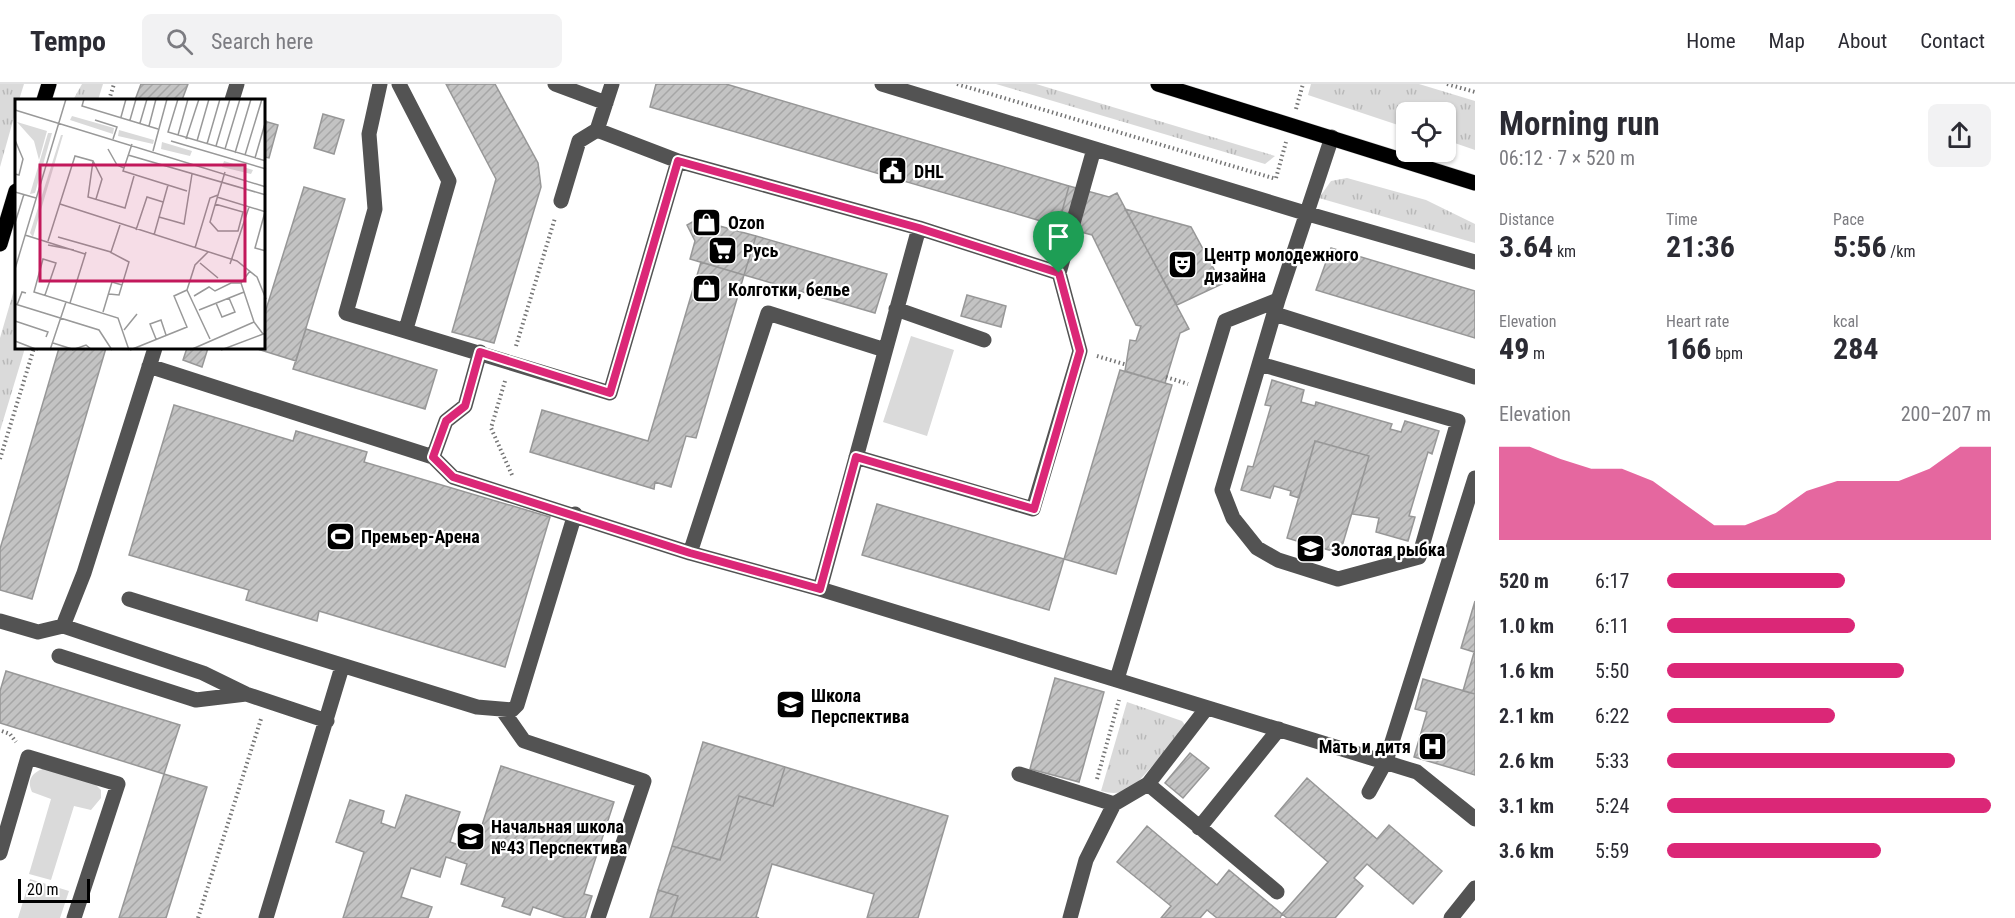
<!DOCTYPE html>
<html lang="en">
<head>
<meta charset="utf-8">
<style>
	body { margin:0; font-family:"Roboto Condensed",sans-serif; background:#f2f2f3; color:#2b2b33; height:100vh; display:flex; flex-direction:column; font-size:22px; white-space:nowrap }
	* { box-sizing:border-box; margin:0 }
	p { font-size:20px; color:#7c7c81 }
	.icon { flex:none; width:33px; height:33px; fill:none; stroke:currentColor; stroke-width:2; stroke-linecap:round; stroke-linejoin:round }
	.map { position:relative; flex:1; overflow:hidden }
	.sheet { display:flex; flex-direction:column; background:#fff; width:540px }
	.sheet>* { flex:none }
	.tools { position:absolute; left:1396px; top:18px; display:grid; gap:12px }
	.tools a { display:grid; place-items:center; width:60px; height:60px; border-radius:9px; background:#fff; box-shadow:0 2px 4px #0004; font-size:30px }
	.scale { position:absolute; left:18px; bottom:15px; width:72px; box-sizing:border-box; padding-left:6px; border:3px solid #000; border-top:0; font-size:16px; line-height:21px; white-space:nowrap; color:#000; -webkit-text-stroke:4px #fff; paint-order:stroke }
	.pin { position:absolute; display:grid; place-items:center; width:51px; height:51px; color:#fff; margin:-62px -26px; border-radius:50% 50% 50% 0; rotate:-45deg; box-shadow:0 0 6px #0007 }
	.pin .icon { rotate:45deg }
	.round { display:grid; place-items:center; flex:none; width:63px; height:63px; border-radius:9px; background:#f2f2f3 }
	.overview { display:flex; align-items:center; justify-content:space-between; height:102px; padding:0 24px }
	h1 { font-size:33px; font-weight:700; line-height:45px }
	.stats { display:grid; grid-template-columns:repeat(3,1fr); gap:9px; height:102px; padding:6px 24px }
	.stats div { display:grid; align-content:center }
	.stats b { font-size:30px; font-weight:700 }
	.stats small { font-size:16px; font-weight:400 }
	.stats p { font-size:16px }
	.chart { height:168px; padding:12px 24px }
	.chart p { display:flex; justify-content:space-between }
	.chart svg { width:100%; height:108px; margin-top:6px; fill:#db2777; opacity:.7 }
	ul { padding:0 24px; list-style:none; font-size:20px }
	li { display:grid; grid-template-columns:96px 72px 1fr; align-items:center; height:45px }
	li i { height:15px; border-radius:8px; background:#db2777 }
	header { display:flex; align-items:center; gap:36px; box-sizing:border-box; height:84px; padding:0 30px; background:#fff; border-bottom:2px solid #e1e1e2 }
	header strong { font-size:28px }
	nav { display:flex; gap:33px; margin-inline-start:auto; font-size:21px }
	.search { width:420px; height:54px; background:#f2f2f3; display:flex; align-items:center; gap:15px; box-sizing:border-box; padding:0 21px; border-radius:9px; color:#7c7c81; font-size:22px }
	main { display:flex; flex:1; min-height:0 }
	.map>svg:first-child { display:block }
</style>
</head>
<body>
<header>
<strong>Tempo</strong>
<div class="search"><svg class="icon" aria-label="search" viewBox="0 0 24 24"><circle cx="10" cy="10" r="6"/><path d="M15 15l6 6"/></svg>Search here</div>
<nav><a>Home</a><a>Map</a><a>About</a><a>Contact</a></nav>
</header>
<main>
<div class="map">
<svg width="1475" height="834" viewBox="0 0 1475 834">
	<defs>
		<pattern id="grass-tufts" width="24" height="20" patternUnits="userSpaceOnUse" patternTransform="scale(1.5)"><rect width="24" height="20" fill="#dadada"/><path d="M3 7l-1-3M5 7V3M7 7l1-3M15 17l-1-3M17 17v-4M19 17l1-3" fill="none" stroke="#b9b9b9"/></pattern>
		<pattern id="building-hatch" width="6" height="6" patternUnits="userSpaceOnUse" patternTransform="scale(1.5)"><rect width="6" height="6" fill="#c3c3c3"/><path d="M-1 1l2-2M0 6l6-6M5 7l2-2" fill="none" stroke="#a6a6a6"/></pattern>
	</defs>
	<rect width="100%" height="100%" fill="#fff"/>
	<path fill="url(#grass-tufts)" d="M0,0H24L19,16H16V26L0,83Z
		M82,0H103L98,16H73Z
		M996,0H1036L1275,72L1265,80Z
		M1311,0H1419L1475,17V66L1446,56V28H1407V44L1308,11Z
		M1347,94L1426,116L1475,140V159L1319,114L1331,97Z
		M16,199V264H25L0,347V254Z
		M1127,618L1182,637L1185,641L1184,647L1136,700C1126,709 1115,711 1101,707Z"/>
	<path fill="#dadada" d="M911,252L954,266L927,352L883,338Z
		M45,684L95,700L101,706V714L91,726L74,722L51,796L29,790L51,715L32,708C26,695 33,688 45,684Z
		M30,795L69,807L60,834H18Z"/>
	<path fill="url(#building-hatch)" stroke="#979797" stroke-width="1.5" d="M141,0H188L182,16H135Z
		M446,0H495L538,79L541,103L494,259L452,248L496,95Z
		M656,0H726L1069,102L1058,142L650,23Z
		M323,30L344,36L334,70L314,64Z
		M264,37L278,41L269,74L264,73Z
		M1069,102L1109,113L1117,109L1189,245L1180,249L1165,299L1125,287L1130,256L1136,257L1141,242L1136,241L1092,151L1058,142Z
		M304,103L345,115L296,277L254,264H264V232Z
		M1125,125L1191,143L1222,200L1177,221Z
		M708,129L716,141L756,152L744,191L690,175L695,157L687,141Z
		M756,152L887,190L875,229L744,191Z
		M1331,164L1475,207V254L1316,206Z
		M701,178L744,191L696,354L686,352L671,403L655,398L654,405L530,368L542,326L648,357Z
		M967,211L1006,222L1001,243L961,232Z
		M306,245L437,286L425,325L293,285Z
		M59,264H106L32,515L0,506V465Z
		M187,264H208L202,283L183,276Z
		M1120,286L1172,301L1116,490L1064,475Z
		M1272,296L1304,306L1301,318L1315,322L1316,318L1392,340L1390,345L1401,348L1405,337L1439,347L1432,370L1428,368L1409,432L1415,433L1408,457L1376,448L1379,434L1352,430L1369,372L1315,357L1299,414L1290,411L1291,407L1274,402L1270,414L1241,406L1248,382L1253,383L1271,322L1265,321Z
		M174,321L293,357L296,347L367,368L364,378L550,433L505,583L319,527L317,537L246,516L249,506L129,471Z
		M1315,357L1369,372L1340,469L1318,463L1316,468L1306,465L1307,460L1287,454Z
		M877,420L1064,475L1049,526L862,471Z
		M1475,517V565L1474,568L1461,564Z
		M1475,565V610L1463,607Z
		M6,587L180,641L164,690L0,639V607Z
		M1055,594L1104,608L1079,698L1030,685Z
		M1423,595L1475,610V691L1414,673L1427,628L1415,625Z
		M703,658L785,683L773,722L739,712L720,776L672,762Z
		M1190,669L1209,684L1183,714L1165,699Z
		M501,682L614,718L584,810L592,812L585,834H566L533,823L530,831L502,822L505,814L461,800L467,780L446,773L440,793L411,784L401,813L432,823L428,834H343L364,768L336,758L350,716L384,727L381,739L395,744L406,711L460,728L450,758L474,766Z
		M785,683L948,732L918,834H867L874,810L772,780L756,833L759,834H671L678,812L658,806L672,762L720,776L739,712L773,722Z
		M164,690L207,703L166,834H119Z
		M1307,694L1377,755L1389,741L1442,787L1413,820L1367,780L1354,794L1363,802L1335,834H1287L1282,830L1328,778L1275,732Z
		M1147,742L1217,801L1229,786L1282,830L1280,834H1217L1207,826L1200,834H1161L1171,822L1117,778Z
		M658,806L678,812L671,834H650Z"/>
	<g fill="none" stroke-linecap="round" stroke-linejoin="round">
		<defs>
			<path id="major" d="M1158,0L1475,99
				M44,16L49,0
				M0,160L16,107"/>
		</defs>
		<use href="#major" stroke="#dbdbdb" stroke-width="16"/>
		<path stroke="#757575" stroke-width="4" stroke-dasharray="1.5 3" stroke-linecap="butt" d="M957,0L1276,95
			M1447,0L1475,8
			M109,16L114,0
			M1296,25L1303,0
			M1276,94L1286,58
			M516,262L555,134
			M1097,272L1127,281
			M1166,293L1188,300
			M505,297L491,344L512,391
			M0,375L34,264
			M2,647L10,650L16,658
			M1097,695L1119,616
			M198,834L261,635"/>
		<path stroke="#535353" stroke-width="15" d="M380,0L369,50L375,125L346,229L610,309L678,77
			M399,0L449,97L406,245
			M555,0L606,19
			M612,0L597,46L678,77L919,144L1059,189
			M882,0L1305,129L1475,178
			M232,16L237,0
			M561,117L579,57L597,46
			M896,225L984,256
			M1275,230L1475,293
			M1260,280L1458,337L1419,473L1338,495L1278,476L1257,464L1233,434L1222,406L1278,216L1332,53
			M149,282L433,373L453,393L690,469L820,505L1417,688L1475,735
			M433,373L446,337L465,322L480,268
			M856,373L1033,425L1080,267L1059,189L1094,65
			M690,469L768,229L885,266
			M820,505L919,144
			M129,515L477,623L512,626L517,621L575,430
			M0,537L38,548L63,542L203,589L246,610L327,637
			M63,542L84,489L155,264
			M59,572L196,616L246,610
			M1117,595L1225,237L1278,216
			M503,627L524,657L644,697L598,834
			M1019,690L1114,720
			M1148,700L1277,808
			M1369,708L1386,677L1475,394
			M1199,744L1279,645
			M0,769L28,673L118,700L74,834
			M266,834L342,583
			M1070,834L1086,776L1114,720L1148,700L1206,625
			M1451,834L1475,804"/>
		<use href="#major" stroke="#000" stroke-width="15"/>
	</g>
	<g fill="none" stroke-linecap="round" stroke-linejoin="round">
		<defs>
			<path id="route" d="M678,77L919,144L1059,189L1080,267L1034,425L856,373L820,505L690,469L453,393L433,373L446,337L465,322L480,268L610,309Z"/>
		</defs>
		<use href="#route" stroke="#fff" stroke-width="12"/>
		<use href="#route" stroke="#db2777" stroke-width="8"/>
	</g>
	<defs>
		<symbol id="civic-square" viewBox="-11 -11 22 22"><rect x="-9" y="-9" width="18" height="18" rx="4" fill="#000" stroke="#fff"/><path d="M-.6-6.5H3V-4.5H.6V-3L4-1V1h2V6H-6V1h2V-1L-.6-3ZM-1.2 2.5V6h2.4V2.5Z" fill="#fff"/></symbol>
		<symbol id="shop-square" viewBox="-11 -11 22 22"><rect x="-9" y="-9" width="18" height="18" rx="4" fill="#000" stroke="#fff"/><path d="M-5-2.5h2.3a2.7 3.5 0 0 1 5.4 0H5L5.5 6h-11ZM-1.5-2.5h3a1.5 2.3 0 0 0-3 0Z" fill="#fff"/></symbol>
		<symbol id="supermarket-square" viewBox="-11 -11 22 22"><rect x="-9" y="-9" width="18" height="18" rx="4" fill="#000" stroke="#fff"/><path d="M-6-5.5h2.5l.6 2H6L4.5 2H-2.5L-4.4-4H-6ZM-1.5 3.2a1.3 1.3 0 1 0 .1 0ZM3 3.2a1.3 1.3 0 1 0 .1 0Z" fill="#fff"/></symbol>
		<symbol id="theatre-square" viewBox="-11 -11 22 22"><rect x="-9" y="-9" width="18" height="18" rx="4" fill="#000" stroke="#fff"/><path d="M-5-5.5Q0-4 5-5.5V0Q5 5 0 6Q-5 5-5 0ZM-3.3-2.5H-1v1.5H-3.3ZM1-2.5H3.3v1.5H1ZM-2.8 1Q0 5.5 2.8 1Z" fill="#fff"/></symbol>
		<symbol id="stadium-square" viewBox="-11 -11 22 22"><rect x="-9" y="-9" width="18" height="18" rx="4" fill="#000" stroke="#fff"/><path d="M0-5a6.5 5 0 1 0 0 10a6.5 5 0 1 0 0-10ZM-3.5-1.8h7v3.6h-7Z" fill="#fff"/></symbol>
		<symbol id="school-square" viewBox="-11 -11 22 22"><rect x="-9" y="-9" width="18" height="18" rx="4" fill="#000" stroke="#fff"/><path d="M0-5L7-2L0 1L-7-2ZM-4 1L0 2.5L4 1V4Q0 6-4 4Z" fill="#fff"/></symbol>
		<symbol id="hospital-square" viewBox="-11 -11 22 22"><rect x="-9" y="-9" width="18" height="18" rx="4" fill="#000" stroke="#fff"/><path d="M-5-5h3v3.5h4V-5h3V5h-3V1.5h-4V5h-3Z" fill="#fff"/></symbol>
	</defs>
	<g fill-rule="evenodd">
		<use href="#civic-square" x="876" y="70" width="33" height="33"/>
		<use href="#shop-square" x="690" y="122" width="33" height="33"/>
		<use href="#supermarket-square" x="706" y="150" width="33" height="33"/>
		<use href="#theatre-square" x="1166" y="164" width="33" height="33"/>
		<use href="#shop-square" x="690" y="188" width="33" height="33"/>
		<use href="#stadium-square" x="324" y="436" width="33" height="33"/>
		<use href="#school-square" x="1294" y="448" width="33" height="33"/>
		<use href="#school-square" x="774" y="604" width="33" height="33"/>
		<use href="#hospital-square" x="1416" y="646" width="33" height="33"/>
		<use href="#school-square" x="454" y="736" width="33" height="33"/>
	</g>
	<g text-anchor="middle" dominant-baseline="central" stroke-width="4.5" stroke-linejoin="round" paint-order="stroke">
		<g font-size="18" font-weight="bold" fill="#000" stroke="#fff" text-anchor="start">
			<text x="914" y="87">DHL</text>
			<text x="728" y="138">Ozon</text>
			<text x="743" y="166">Русь</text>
			<text x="1204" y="170">Центр молодежного<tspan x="1204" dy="21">дизайна</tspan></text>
			<text x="728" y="205">Колготки, белье</text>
			<text x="361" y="452">Премьер-Арена</text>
			<text x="1331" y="465">Золотая рыбка</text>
			<text x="811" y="611">Школа<tspan x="811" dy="21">Перспектива</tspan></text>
			<text x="1411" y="662" text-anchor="end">Мать и дитя</text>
			<text x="491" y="742">Начальная школа<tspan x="491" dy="21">№43 Перспектива</tspan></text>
		</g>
	</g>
	<g transform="translate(15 15)">
		<rect width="250" height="250" fill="#fff"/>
		<path d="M57,17L99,29L98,35L55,21ZM2,23L32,32L24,61L19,42ZM104,31L139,41L138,45L103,37ZM33,34H37L20,94L15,95ZM46,36H48L18,138L15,134ZM147,43L177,52L175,57L146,50ZM209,62L238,71L236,75L207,68Z" fill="#dadada"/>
		<path fill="none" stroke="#999" stroke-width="1.5" d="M69,0L67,7L143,30M163,0L153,33L251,62M0,11L251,88M106,18L111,0M80,21L102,28L98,40M115,21L121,0M125,24L132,0M134,27L141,0M163,36L173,0M171,40L184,0M0,41L8,60L4,76L0,75M156,42L251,70M182,42L194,0M117,45L108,72L172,92M192,45L205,0M201,47L215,0M93,50L102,66L109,69M210,50L225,0M138,52L152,0M220,54L236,0M113,56L251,96M230,56L247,0M240,59L251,21M78,62L73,98L110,109L119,77M0,93L21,99M202,98L251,113M45,105L222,162L242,178L251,200M200,105L228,113L223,132H203L195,123L203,96L210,73M250,113L240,149L251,152M144,118L169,125L177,75M0,124L9,95M121,131L132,98L148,103M10,136L70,155M139,136L153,86M43,138L96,153L105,126M33,142L60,57L78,62L87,80L81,100M33,146L59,151M180,149L195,99L203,96M193,153L180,166L172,191L195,240M185,164L203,179M215,165L234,108M0,170L51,0M226,184L239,223L248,235M94,195L104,196L114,163L95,153M30,196L41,164L28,160L19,193L103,219L114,251M179,197L194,188L200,192L216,184H226L235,172M55,204L71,153M201,204L207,218L220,213L214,199M0,205L84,231L97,251M2,206L7,193L11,194M184,211L229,193M88,213L97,183L107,186M0,222L33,233L31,238M109,231L122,215M141,240L135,225L146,221L151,236M0,242L23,251M38,244L57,250M35,251L51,203M57,251L71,246L77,251M115,251L172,228L159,197L172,191M175,251L239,223M206,251L251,234"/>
		<path fill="#c2185b" fill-opacity="0.15" stroke="#c2185b" stroke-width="3" d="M25,66H230V182H25Z"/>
		<rect width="250" height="250" fill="none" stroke="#000" stroke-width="3"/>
	</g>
</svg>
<div class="tools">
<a><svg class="icon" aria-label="locate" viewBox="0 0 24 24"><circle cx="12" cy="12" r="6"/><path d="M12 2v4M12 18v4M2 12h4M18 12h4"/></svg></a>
</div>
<div class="scale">20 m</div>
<div class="pin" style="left:1059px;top:189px;background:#1e9e55"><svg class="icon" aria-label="arrive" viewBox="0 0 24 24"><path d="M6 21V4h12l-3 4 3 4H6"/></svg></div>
</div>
<section class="sheet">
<div class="overview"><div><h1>Morning run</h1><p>06:12 · 7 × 520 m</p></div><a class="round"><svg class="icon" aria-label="share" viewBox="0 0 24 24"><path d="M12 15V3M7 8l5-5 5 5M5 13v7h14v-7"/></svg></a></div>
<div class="stats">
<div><p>Distance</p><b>3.64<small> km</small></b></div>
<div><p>Time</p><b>21:36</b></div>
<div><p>Pace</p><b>5:56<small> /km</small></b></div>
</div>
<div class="stats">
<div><p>Elevation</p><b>49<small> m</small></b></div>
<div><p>Heart rate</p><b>166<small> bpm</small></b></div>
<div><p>kcal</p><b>284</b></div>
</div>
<div class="chart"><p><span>Elevation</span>200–207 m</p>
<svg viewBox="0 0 160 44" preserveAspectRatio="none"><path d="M0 44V6L10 6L20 11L30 15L40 15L50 20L60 29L70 38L80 38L90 33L100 24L110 20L120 20L130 20L140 15L150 6L160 6V44z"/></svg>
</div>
<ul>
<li><b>520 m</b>6:17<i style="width:55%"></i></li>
<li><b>1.0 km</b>6:11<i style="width:58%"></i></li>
<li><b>1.6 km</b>5:50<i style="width:73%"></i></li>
<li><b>2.1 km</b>6:22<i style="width:52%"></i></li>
<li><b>2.6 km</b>5:33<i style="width:89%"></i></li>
<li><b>3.1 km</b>5:24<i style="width:100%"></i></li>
<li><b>3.6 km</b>5:59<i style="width:66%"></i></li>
</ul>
</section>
</main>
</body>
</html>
